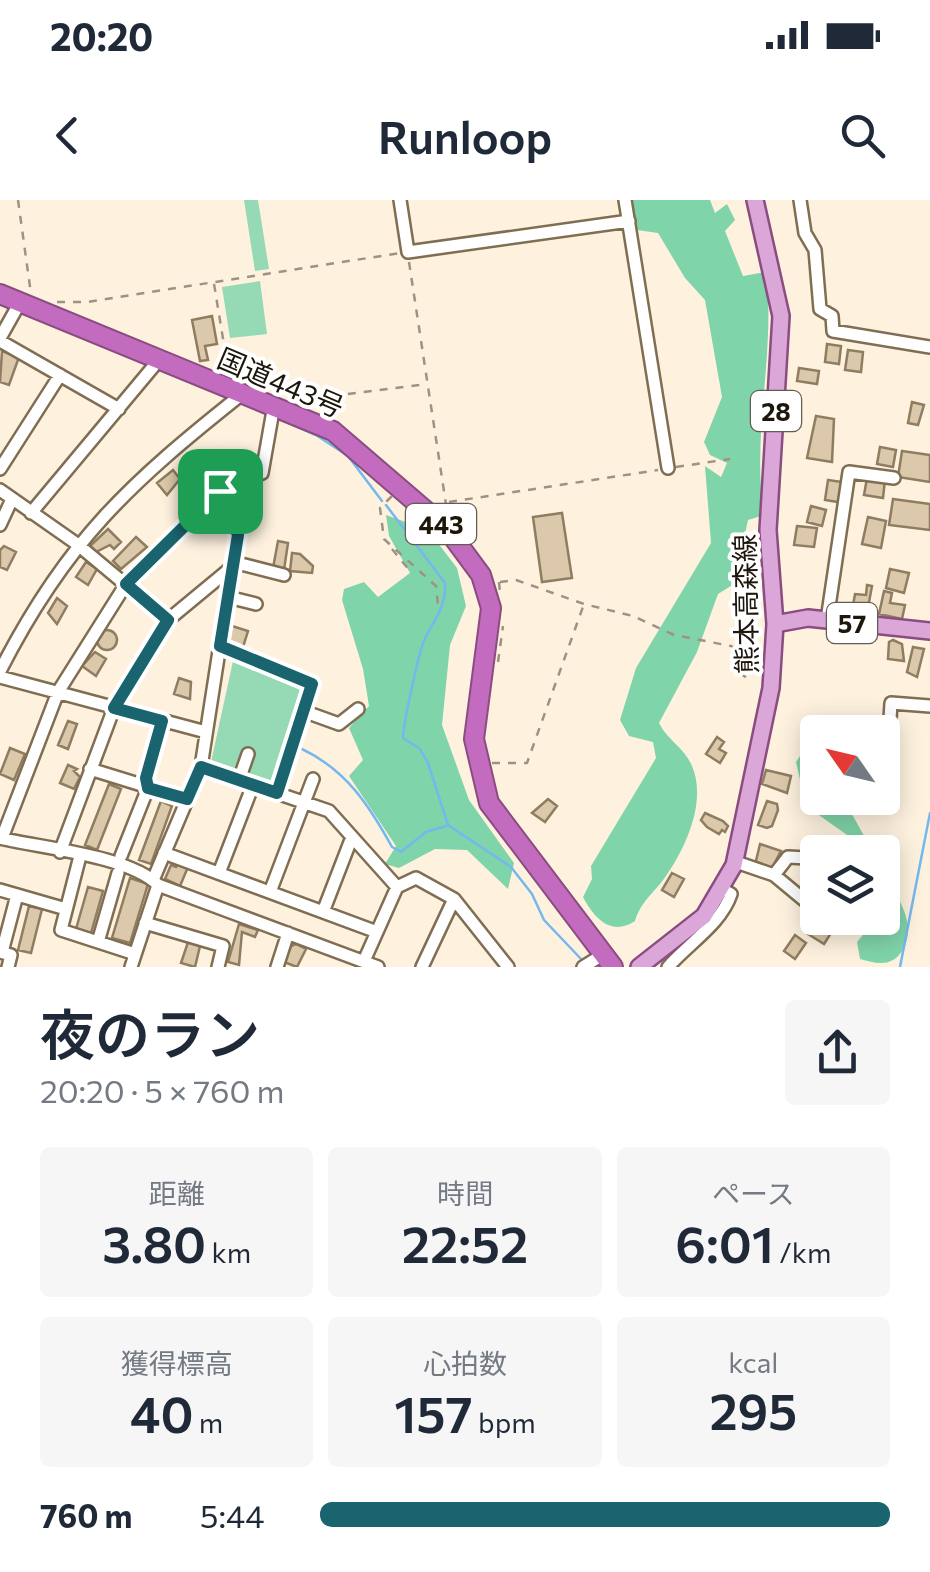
<!DOCTYPE html>
<html lang="ja">
<head>
<meta charset="utf-8">
<style>
	body { margin:0; font-family:Commissioner,"Noto Sans JP",sans-serif; background:#f6f6f7; color:#1f2937; height:100vh; display:flex; flex-direction:column; font-size:38px; white-space:nowrap }
	* { box-sizing:border-box; margin:0 }
	p { font-size:32px; color:#747a83 }
	.icon { flex:none; width:55px; height:55px; fill:none; stroke:currentColor; stroke-width:2; stroke-linecap:round; stroke-linejoin:round }
	.map { position:relative; height:767px; overflow:hidden }
	.sheet { display:flex; flex-direction:column; background:#fff; flex:1 }
	.sheet>* { flex:none }
	.needle { width:65px; rotate:304deg }
	.tools { position:absolute; left:800px; top:515px; display:grid; gap:20px }
	.tools a { display:grid; place-items:center; width:100px; height:100px; border-radius:10px; background:#fff; box-shadow:0 5px 25px #0003; font-size:50px }
	.pin { position:absolute; display:grid; place-items:center; width:85px; height:85px; color:#fff; margin:-42px; border-radius:20px; box-shadow:0 5px 15px #0006 }
	.round { display:grid; place-items:center; flex:none; width:105px; height:105px; border-radius:10px; background:#f6f6f7 }
	.head { display:flex; align-items:center; justify-content:space-between; height:170px; padding:0 40px }
	h1 { font-size:55px; font-weight:600; line-height:75px }
	.stats { display:grid; grid-template-columns:repeat(3,1fr); gap:15px; height:170px; padding:10px 40px }
	.stats div { display:grid; align-content:center; border-radius:10px; background:#f6f6f7; text-align:center }
	.stats b { font-size:50px; font-weight:600 }
	.stats small { font-size:28px; font-weight:400 }
	.stats p { font-size:28px }
	ul { padding:0 40px; list-style:none; font-size:32px }
	li { display:grid; grid-template-columns:160px 120px 1fr; align-items:center; height:75px }
	li i { height:25px; border-radius:12px; background:#19646f }
	.status { display:flex; justify-content:space-between; align-items:center; height:70px; padding:0 50px; background:#fff; direction:ltr }
	.status svg { height:28px; fill:currentColor }
	header { display:flex; justify-content:space-between; align-items:center; height:130px; padding:0 40px; background:#fff; font-size:45px; font-weight:600 }
	.map>svg:first-child { display:block }
</style>
</head>
<body>
<div class="status"><b>20:20</b><svg viewBox="0 0 49 12"><path d="M0 12V9h3v3zM5 12V6h3v6zM10 12V3h3v9zM15 12V0h3v12zM26 1h20v11H26zM47 4h2v5h-2z"/></svg></div>
<header><svg class="icon" aria-label="back" viewBox="0 0 24 24"><path d="M15 5l-7 7 7 7"/></svg>Runloop<svg class="icon" aria-label="search" viewBox="0 0 24 24"><circle cx="10" cy="10" r="6"/><path d="M15 15l6 6"/></svg></header>
<div class="map">
<svg width="930" height="767" viewBox="0 0 930 767">
	<rect width="100%" height="100%" fill="#fef2df"/>
	<path fill="#96d9b5" d="M244,0H258L269,69L255,71Z
		M260,81L267,134L230,138L222,87Z
		M233,461L304,486L273,584L211,562Z"/>
	<path fill="#80d4a9" d="M632,0H710L715,13L727,4L735,20L725,31L743,76L766,72C776,153 751,235 764,315L748,320L734,384L718,394L697,452L659,523C667,540 685,548 692,566C707,601 686,647 666,676C655,692 641,701 635,721C611,737 594,718 583,697L592,679L591,666L656,558L653,542L629,536L620,520L636,468L711,343L705,266L721,277L727,263L710,255L704,242L722,197L705,100L685,78L658,33L637,30Z
		M386,315L428,330L457,368L466,406L450,445L442,525L469,600L514,663L508,689L467,650L435,649L399,668L385,664L396,646L349,576L363,560L349,528L369,506L363,469L342,400L344,389L364,382L378,397L410,373L389,336Z
		M802,553H814L818,598H843L873,652H859L850,637L806,606L796,562Z
		M883,671C896,696 919,723 902,751C892,767 877,764 860,759L857,742L877,718H882Z"/>
	<g fill="none" stroke-linecap="round" stroke-linejoin="round">
		<path stroke="#74b8ee" stroke-width="2.5" d="M279,219L316,235L348,256L382,301
			M386,305L445,383C447,408 432,421 423,443C418,458 403,524 403,538L420,549L428,563L448,625L511,667L532,694L544,720L582,760
			M302,549C346,570 369,605 392,647L401,652L426,632L446,626
			M900,767L930,613"/>
	</g>
	<path fill="#dcc8aa" stroke="#8f7d61" stroke-width="2.5" d="M212,116L217,144L205,146L208,160L200,161L192,120Z
		M827,144L841,146L839,164L825,162Z
		M848,150L863,152L861,172L845,170Z
		M2,151L19,157L9,185L0,182Z
		M799,168L819,171L817,184L797,181Z
		M912,202L924,205L918,225L908,223Z
		M816,216L834,219L832,262L807,258Z
		M880,247L896,250L893,267L877,264Z
		M902,251L930,255V282L898,277Z
		M173,270L180,279L167,295L157,283Z
		M867,278L885,280L883,298L864,295Z
		M828,280L842,282L838,302L825,300Z
		M893,299L930,304V330L889,325Z
		M234,300H252L256,318L237,321Z
		M811,306L826,310L822,326L807,322Z
		M562,313L572,378L542,382L533,317Z
		M868,317L886,321L881,348L862,344Z
		M797,326L817,328L814,347L794,345Z
		M108,329L121,342L114,349L110,345L96,352L90,346Z
		M136,337L147,347L121,369L113,361Z
		M278,341L288,343L284,370L273,368Z
		M4,346L16,352L7,370L0,367V350Z
		M292,353L300,354L313,366L312,373L290,371Z
		M86,362L97,369L88,385L76,377Z
		M890,369L909,373L904,393L886,388Z
		M740,371L755,372V389H739Z
		M867,385L872,386L867,413L852,411L855,394L866,395Z
		M884,391L892,393L890,403L905,405L902,419L879,414Z
		M57,398L67,406L57,424L48,413Z
		M229,425L248,431L243,447L227,446Z
		M97 440a10 10 0 1 1 20 0a10 10 0 1 1-20 0Z
		M893,440L902,444L904,461L888,459L889,442Z
		M913,447L924,449L917,477L907,472Z
		M95,452L106,459L96,476L82,466Z
		M179,478L191,482L190,499L174,494Z
		M68,521L77,524L68,549L58,545Z
		M717,537L724,542L719,549L726,553L720,563L706,554Z
		M10,548L25,554L14,580L0,574Z
		M68,565L77,569L74,571L80,577L74,589L60,583Z
		M766,570L791,576L787,593L762,584Z
		M109,584L121,589L97,650L85,645Z
		M548,599L557,606L545,622L532,613Z
		M161,601L172,606L151,664L139,660Z
		M767,601L777,604L778,610L772,626L767,628L758,625Z
		M705,613L723,621L728,626L725,632L722,630L719,634L707,627L701,620Z
		M760,644L781,651L772,668L755,665Z
		M178,663L188,667L180,686L165,679L171,665L176,667Z
		M672,673L684,679L674,697L662,690Z
		M130,678L148,684L130,743L112,738Z
		M88,687L103,691L91,733L76,729Z
		M29,706L42,709L31,753L18,750Z
		M816,723L831,733L824,744L808,734Z
		M239,724L258,730L255,737L242,732L239,765L228,762Z
		M795,735L806,743L795,759L784,751Z
		M188,742L200,746L195,767L181,763Z
		M296,744L306,749L297,767L284,762L291,746Z"/>
	<g fill="none" stroke-linecap="round" stroke-linejoin="round">
		<defs>
			<path id="minor" d="M400,0L408,52L629,21
				M625,0L668,268
				M800,0L805,33L815,50L820,109L832,116L833,131L930,147
				M0,138L19,104
				M0,141L119,209
				M0,269L60,175
				M0,290L77,344L168,420
				M31,313L158,161
				M0,325L12,299
				M233,362L284,375
				M228,397L256,404
				M827,420L849,272L894,278
				M220,446L312,484L277,593
				M0,471C66,341 130,283 242,194
				M0,477L206,532
				M303,511L339,524L358,509
				M882,537L889,535L891,503L930,506
				M201,567L329,611L397,687
				M90,569L187,599
				M239,580L248,554
				M0,638C42,648 130,656 158,685L378,767
				M2,638L58,492L126,384L219,291L262,273L274,205
				M60,652L114,508L168,420L232,367
				M164,653L377,732
				M80,656L61,730L135,754
				M121,656L148,588L146,578L162,521
				M807,658L818,682
				M736,662L774,675L815,709
				M219,673L253,585
				M774,675L788,657L807,658L819,648
				M153,680L201,567L237,335L219,291
				M0,690L66,709
				M270,692L313,579
				M323,712L352,637
				M145,723L223,746L218,767
				M98,742L118,673
				M0,752L11,755L8,767
				M2,752L17,695
				M364,761L397,687L416,678L454,699L508,767
				M131,767L158,685
				M277,767L288,733
				M422,767L454,699
				M583,767L604,754
				M668,767C689,743 721,724 731,694L722,689"/>
			<path id="major" d="M775,424L808,418L930,431
				M639,767L704,716L734,665L771,488L775,424L768,330L781,116L755,0"/>
			<path id="highway" d="M0,94L333,231L447,329L481,375L491,408L474,539L489,603L613,767"/>
		</defs>
		<use href="#minor" stroke="#806e53" stroke-width="16"/>
		<use href="#major" stroke="#894d7f" stroke-width="20"/>
		<use href="#highway" stroke="#894d7f" stroke-width="22"/>
		<path stroke="#9d9383" stroke-width="2.5" stroke-dasharray="8 8" stroke-linecap="butt" d="M18,0L31,94
			M409,62L447,311
			M214,84L229,175
			M57,102H87L400,53
			M332,196L427,184
			M676,267L730,259
			M392,296L380,308L384,339L436,386L438,405
			M449,302L658,270
			M392,349L410,371
			M499,382L500,393
			M500,382L516,380L584,404L633,416L674,435L731,446L737,449L740,473L747,478L758,468H763
			M498,462L503,426
			M492,563H527L584,404"/>
		<use href="#minor" stroke="#fff" stroke-width="11"/>
		<use href="#major" stroke="#dba6d8" stroke-width="15"/>
		<use href="#highway" stroke="#c36bbe" stroke-width="18"/>
	</g>
	<g fill="none" stroke-linecap="round" stroke-linejoin="round">
		<defs>
			<path id="route" d="M220,291L238,335L220,446L312,484L277,593L201,567L187,599L148,588L146,578L162,521L114,508L168,420L126,384Z"/>
		</defs>
		<use href="#route" stroke="#fff" stroke-width="20"/>
		<use href="#route" stroke="#19646f" stroke-width="12"/>
	</g>
	<g text-anchor="middle" dominant-baseline="central" stroke-width="8" stroke-linejoin="round" paint-order="stroke">
		<g fill="#fff" stroke="#615c54" stroke-width="2.5">
			<rect x="751" y="191" width="50" height="40" rx="8"/>
			<rect x="406" y="304" width="70" height="40" rx="8"/>
			<rect x="827" y="403" width="50" height="40" rx="8"/>
		</g>
		<g font-size="25" font-weight="bold" fill="#1d160b">
			<text x="776" y="211">28</text>
			<text x="441" y="324">443</text>
			<text x="852" y="423">57</text>
		</g>
		<g font-size="28" fill="#1d160b" stroke="#fff">
			<text transform="translate(281 182) rotate(23)">国道443号</text>
			<text transform="translate(745 404) rotate(-91)">熊本高森線</text>
		</g>
	</g>
</svg>
<div class="tools">
<a><svg class="needle" viewBox="-14 -14 28 28"><path d="M0-13l5 13h-10z" fill="#e53935"/><path d="M0 13l5-13h-10z" fill="#747a83"/></svg></a>
<a><svg class="icon" aria-label="layers" viewBox="0 0 24 24"><path d="M12 4l9 5-9 5-9-5zM3 14l9 5 9-5"/></svg></a>
</div>
<div class="pin" style="left:220px;top:291px;background:#1e9e55"><svg class="icon" aria-label="arrive" viewBox="0 0 24 24"><path d="M6 21V4h12l-3 4 3 4H6"/></svg></div>
</div>
<section class="sheet">
<div class="head"><div><h1>夜のラン</h1><p>20:20 · 5 × 760 m</p></div><a class="round"><svg class="icon" aria-label="share" viewBox="0 0 24 24"><path d="M12 15V3M7 8l5-5 5 5M5 13v7h14v-7"/></svg></a></div>
<div class="stats">
<div><p>距離</p><b>3.80<small> km</small></b></div>
<div><p>時間</p><b>22:52</b></div>
<div><p>ペース</p><b>6:01<small> /km</small></b></div>
</div>
<div class="stats">
<div><p>獲得標高</p><b>40<small> m</small></b></div>
<div><p>心拍数</p><b>157<small> bpm</small></b></div>
<div><p>kcal</p><b>295</b></div>
</div>
<ul>
<li><b>760 m</b>5:44<i style="width:100%"></i></li>
</ul>
</section>
</body>
</html>
